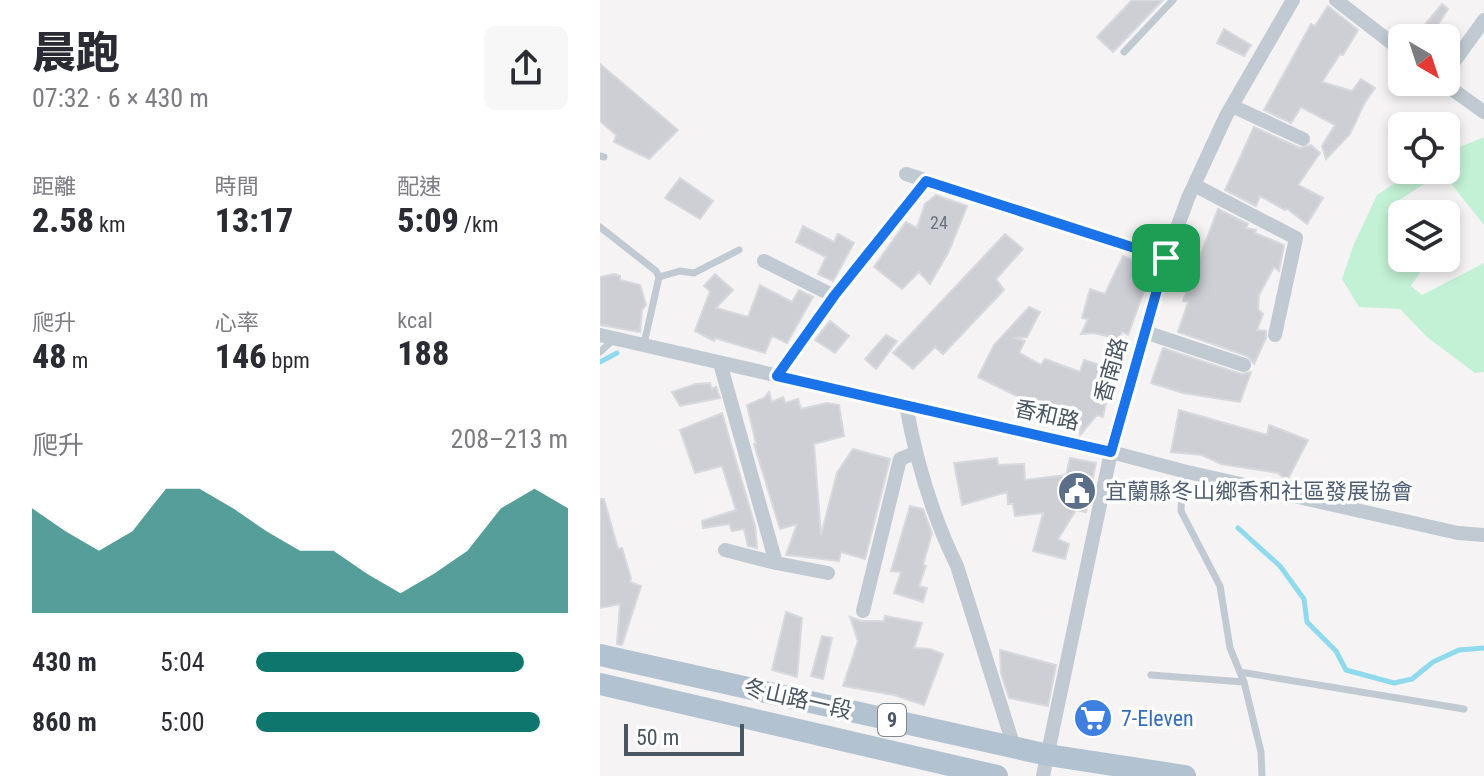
<!DOCTYPE html>
<html lang="zh-TW">
<head>
<meta charset="utf-8">
<style>
	body { margin:0; font-family:"Roboto Condensed","Noto Sans TC",sans-serif; background:#f7f7f7; color:#2b2b33; height:100vh; display:flex; flex-direction:column; font-size:30px; white-space:nowrap }
	* { box-sizing:border-box; margin:0 }
	p { font-size:26px; color:#7c7c81 }
	.icon { flex:none; width:44px; height:44px; fill:none; stroke:currentColor; stroke-width:2; stroke-linecap:round; stroke-linejoin:round }
	.map { position:relative; flex:1; overflow:hidden }
	.sheet { display:flex; flex-direction:column; background:#fff; width:600px }
	.sheet>* { flex:none }
	.needle { width:52px; rotate:141deg }
	.fabs { position:absolute; left:788px; top:24px; display:grid; gap:16px }
	.fabs a { display:grid; place-items:center; width:72px; height:72px; border-radius:12px; background:#fff; box-shadow:0 4px 12px #0003; font-size:40px }
	.scale { position:absolute; left:24px; bottom:20px; width:120px; box-sizing:border-box; padding-left:8px; border:4px solid #4a5661; border-top:0; font-size:22px; line-height:28px; white-space:nowrap; color:#4a5661; -webkit-text-stroke:6px #fff; paint-order:stroke }
	.pin { position:absolute; display:grid; place-items:center; width:68px; height:68px; color:#fff; margin:-34px; border-radius:16px; box-shadow:0 4px 12px #0006 }
	.round { display:grid; place-items:center; flex:none; width:84px; height:84px; border-radius:12px; background:#f7f7f7 }
	.overview { display:flex; align-items:center; justify-content:space-between; height:136px; padding:0 32px }
	h1 { font-size:44px; font-weight:800; line-height:60px }
	.metrics { display:grid; grid-template-columns:repeat(3,1fr); gap:12px; height:136px; padding:8px 32px }
	.metrics div { display:grid; align-content:center }
	.metrics b { font-size:34px; font-weight:800 }
	.metrics small { font-size:22px; font-weight:400 }
	.metrics p { font-size:22px }
	.chart { height:224px; padding:16px 32px }
	.chart p { display:flex; justify-content:space-between }
	.chart svg { width:100%; height:144px; margin-top:8px; fill:#0f766e; opacity:.7 }
	ul { padding:0 32px; list-style:none; font-size:26px }
	li { display:grid; grid-template-columns:128px 96px 1fr; align-items:center; height:60px }
	li i { height:20px; border-radius:10px; background:#0f766e }
	main { display:flex; flex:1; min-height:0 }
	.map>svg:first-child { display:block }
</style>
</head>
<body>
<main>
<section class="sheet">
<div class="overview"><div><h1>晨跑</h1><p>07:32 · 6 × 430 m</p></div><a class="round"><svg class="icon" aria-label="share" viewBox="0 0 24 24"><path d="M12 15V3M7 8l5-5 5 5M5 13v7h14v-7"/></svg></a></div>
<div class="metrics">
<div><p>距離</p><b>2.58<small> km</small></b></div>
<div><p>時間</p><b>13:17</b></div>
<div><p>配速</p><b>5:09<small> /km</small></b></div>
</div>
<div class="metrics">
<div><p>爬升</p><b>48<small> m</small></b></div>
<div><p>心率</p><b>146<small> bpm</small></b></div>
<div><p>kcal</p><b>188</b></div>
</div>
<div class="chart"><p><span>爬升</span>208–213 m</p>
<svg viewBox="0 0 160 44" preserveAspectRatio="none"><path d="M0 44V12L10 19L20 25L30 19L40 6L50 6L60 12L70 19L80 25L90 25L100 32L110 38L120 32L130 25L140 12L150 6L160 12V44z"/></svg>
</div>
<ul>
<li><b>430 m</b>5:04<i style="width:86%"></i></li>
<li><b>860 m</b>5:00<i style="width:91%"></i></li>
</ul>
</section>
<div class="map">
<svg width="884" height="776" viewBox="0 0 884 776">
	<rect width="100%" height="100%" fill="#f5f3f3"/>
	<path fill="#c3f1d5" d="M884,137V225L842,172L795,203L803,214L802,258H824L825,265L811,286L822,295L884,263V372L875,373L827,337L800,309L759,307L742,279L754,244L777,195L815,170H846V153Z"/>
	<g fill="none" stroke-linecap="round" stroke-linejoin="round">
		<path stroke="#90daee" stroke-width="5" d="M0,362L17,353
			M638,528L680,566L704,599L707,622L736,651L746,670L794,683L812,679L833,662L859,650L884,648"/>
	</g>
	<path fill="#cdcfd5" stroke="#d7d9de" stroke-width="2" d="M532,0H563L513,52L497,37Z
		M842,4L848,9L830,38H814Z
		M728,6L758,30L743,55L740,54L722,82L752,91L761,79L775,88L764,104L750,134L726,159L722,146L735,125L701,107L691,123L664,110L711,24L715,26Z
		M624,29L651,45L644,56L617,43Z
		M0,64L78,130L49,159L14,142L16,135L0,121Z
		M654,127L700,148L711,145L720,153L698,185L723,198L707,224L686,208L685,210L660,196L656,206L625,190Z
		M80,178L113,201L100,219L65,198Z
		M336,195L367,206L349,251L330,284L319,272L302,289L274,267L306,222L317,228L325,204Z
		M618,209L648,224L646,228L656,230L655,233L684,245L679,271L674,267L659,295L658,309L663,314L657,330L666,331V338L654,364L647,356L578,332L588,302L583,301Z
		M203,226L234,242L238,234L254,243L233,281L218,274L226,257L196,242Z
		M405,234L423,249L396,279L404,290L343,354L335,347L313,369L293,353Z
		M523,256L552,269L528,335L522,331L520,339L494,333L481,334L488,319L482,318L490,289L505,294Z
		M14,274L20,276V280L40,285L46,305L42,310L40,332L0,325V277Z
		M115,274L133,290L116,308L148,317L160,285L192,302L199,290L213,297L187,343L172,336L165,353L115,338L114,341L95,331L110,291L104,286Z
		M429,307L440,312L427,337L413,338L425,341L419,353L441,365L445,359L480,372L484,360L513,369L503,417L497,415L480,435L481,417L456,416L447,425L436,422L439,417L417,404L423,399L378,377L394,345Z
		M230,321L249,336L235,353L215,340Z
		M286,335L297,341L276,369L265,359Z
		M563,348L641,374L651,372L640,402L583,393L551,383Z
		M110,383L112,389L116,387L120,398L80,406L72,392L96,384Z
		M169,392L172,402L183,397L185,403L198,399L201,409L227,403L239,405L244,436L214,444L221,535L237,473L253,449L290,459L265,559L241,552L239,561L186,555L197,524L180,529L154,444L156,443L147,405L164,398Z
		M579,410L667,435L669,425L708,440L687,481L678,473L621,464L602,455L571,452Z
		M122,413L155,526L157,548L148,546L144,529L132,531L129,524L103,528L102,521L136,510L122,466L95,473L80,430Z
		M397,458L398,465L424,464L425,480L466,475L470,458L496,463L486,512L476,510L458,539L469,544L465,559L433,551L443,513L415,516L413,504H408L407,492L362,505L354,463Z
		M0,499H4L18,549L22,548L31,578L30,582L41,586L22,645L17,644L20,604L0,608Z
		M310,506L323,509L332,533L323,565L326,566L319,586L327,588L323,602L294,593L301,572L291,571Z
		M186,612L202,618L197,677L172,670Z
		M285,616L322,623L314,648L330,649L343,654L324,705L294,695L243,686L258,641L250,617L261,621H284Z
		M222,636L232,638L223,679L211,676Z
		M400,650L456,665L448,706L409,698L401,673Z"/>
	<g fill="none" stroke-linecap="round" stroke-linejoin="round">
		<path stroke="#c1cad2" stroke-width="7" d="M524,52L573,0
			M0,156L4,157
			M0,227L56,271L59,277L44,344
			M59,277L80,271L94,273L139,250
			M0,352L13,340
			M583,471L581,511L620,586L630,648L644,682L661,752L662,776
			M640,672L864,709
			M551,675L644,682"/>
		<path stroke="#c1cad2" stroke-width="14" d="M736,0L802,51
			M846,73L884,20
			M842,82L884,112
			M632,106L703,139
			M306,174L566,258
			M594,185L696,238L675,335
			M164,261L234,296
			M545,332L644,365
			M0,335L511,452L583,471L858,533L884,535
			M120,363L176,563L228,573
			M177,376L234,296L326,181
			M306,405C316,460 332,515 357,566L414,747
			M125,550L176,563
			M263,611L300,459L315,453
			M443,776L511,452L566,258L588,198L626,116L693,0"/>
		<path stroke="#b3c2d1" stroke-width="22" d="M0,655L448,755L585,776
			M0,684L397,776"/>
	</g>
	<g fill="none" stroke-linecap="round" stroke-linejoin="round">
		<defs>
			<path id="route" d="M326,181L566,258L511,452L177,376L234,296Z"/>
		</defs>
		<use href="#route" stroke="#fff" stroke-width="16"/>
		<use href="#route" stroke="#1a73e8" stroke-width="10"/>
	</g>
	<defs>
		<symbol id="civic-disc" viewBox="-11 -11 22 22"><circle r="9.5" fill="#5c6f8a" stroke="#fff"/><path d="M-.6-6.5H3V-4.5H.6V-3L4-1V1h2V6H-6V1h2V-1L-.6-3ZM-1.2 2.5V6h2.4V2.5Z" fill="#fff"/></symbol>
		<symbol id="supermarket-disc" viewBox="-11 -11 22 22"><circle r="9.5" fill="#3f7fe0" stroke="#fff"/><path d="M-6-5.5h2.5l.6 2H6L4.5 2H-2.5L-4.4-4H-6ZM-1.5 3.2a1.3 1.3 0 1 0 .1 0ZM3 3.2a1.3 1.3 0 1 0 .1 0Z" fill="#fff"/></symbol>
	</defs>
	<g fill-rule="evenodd">
		<use href="#civic-disc" x="455" y="469" width="44" height="44"/>
		<use href="#supermarket-disc" x="471" y="696" width="44" height="44"/>
	</g>
	<g text-anchor="middle" dominant-baseline="central" stroke-width="7" stroke-linejoin="round" paint-order="stroke">
		<g font-size="18" fill="#6b747e">
			<text x="339" y="222">24</text>
		</g>
		<rect fill="#fff" stroke="#808990" stroke-width="2" x="278" y="704" width="28" height="32" rx="6"/>
		<g font-size="20" font-weight="bold" fill="#4a5661">
			<text x="292" y="720">9</text>
		</g>
		<g font-size="22" fill="#4a5661" stroke="#fff">
			<text transform="translate(511 370) rotate(-74)">香南路</text>
			<text transform="translate(447 415) rotate(13)">香和路</text>
			<text transform="translate(198 699) rotate(13)">冬山路一段</text>
		</g>
		<g font-size="22" fill="#4e5e75" stroke="#fff" text-anchor="start">
			<text x="505" y="491">宜蘭縣冬山鄉香和社區發展協會</text>
		</g>
		<g font-size="22" fill="#366cbe" stroke="#fff" text-anchor="start">
			<text x="521" y="718">7-Eleven</text>
		</g>
	</g>
</svg>
<div class="fabs">
<a><svg class="needle" viewBox="-14 -14 28 28"><path d="M0-13l5 13h-10z" fill="#e53935"/><path d="M0 13l5-13h-10z" fill="#7c7c81"/></svg></a>
<a><svg class="icon" aria-label="locate" viewBox="0 0 24 24"><circle cx="12" cy="12" r="6"/><path d="M12 2v4M12 18v4M2 12h4M18 12h4"/></svg></a>
<a><svg class="icon" aria-label="layers" viewBox="0 0 24 24"><path d="M12 4l9 5-9 5-9-5zM3 14l9 5 9-5"/></svg></a>
</div>
<div class="scale">50 m</div>
<div class="pin" style="left:566px;top:258px;background:#1e9e55"><svg class="icon" aria-label="arrive" viewBox="0 0 24 24"><path d="M6 21V4h12l-3 4 3 4H6"/></svg></div>
</div>
</main>
</body>
</html>
